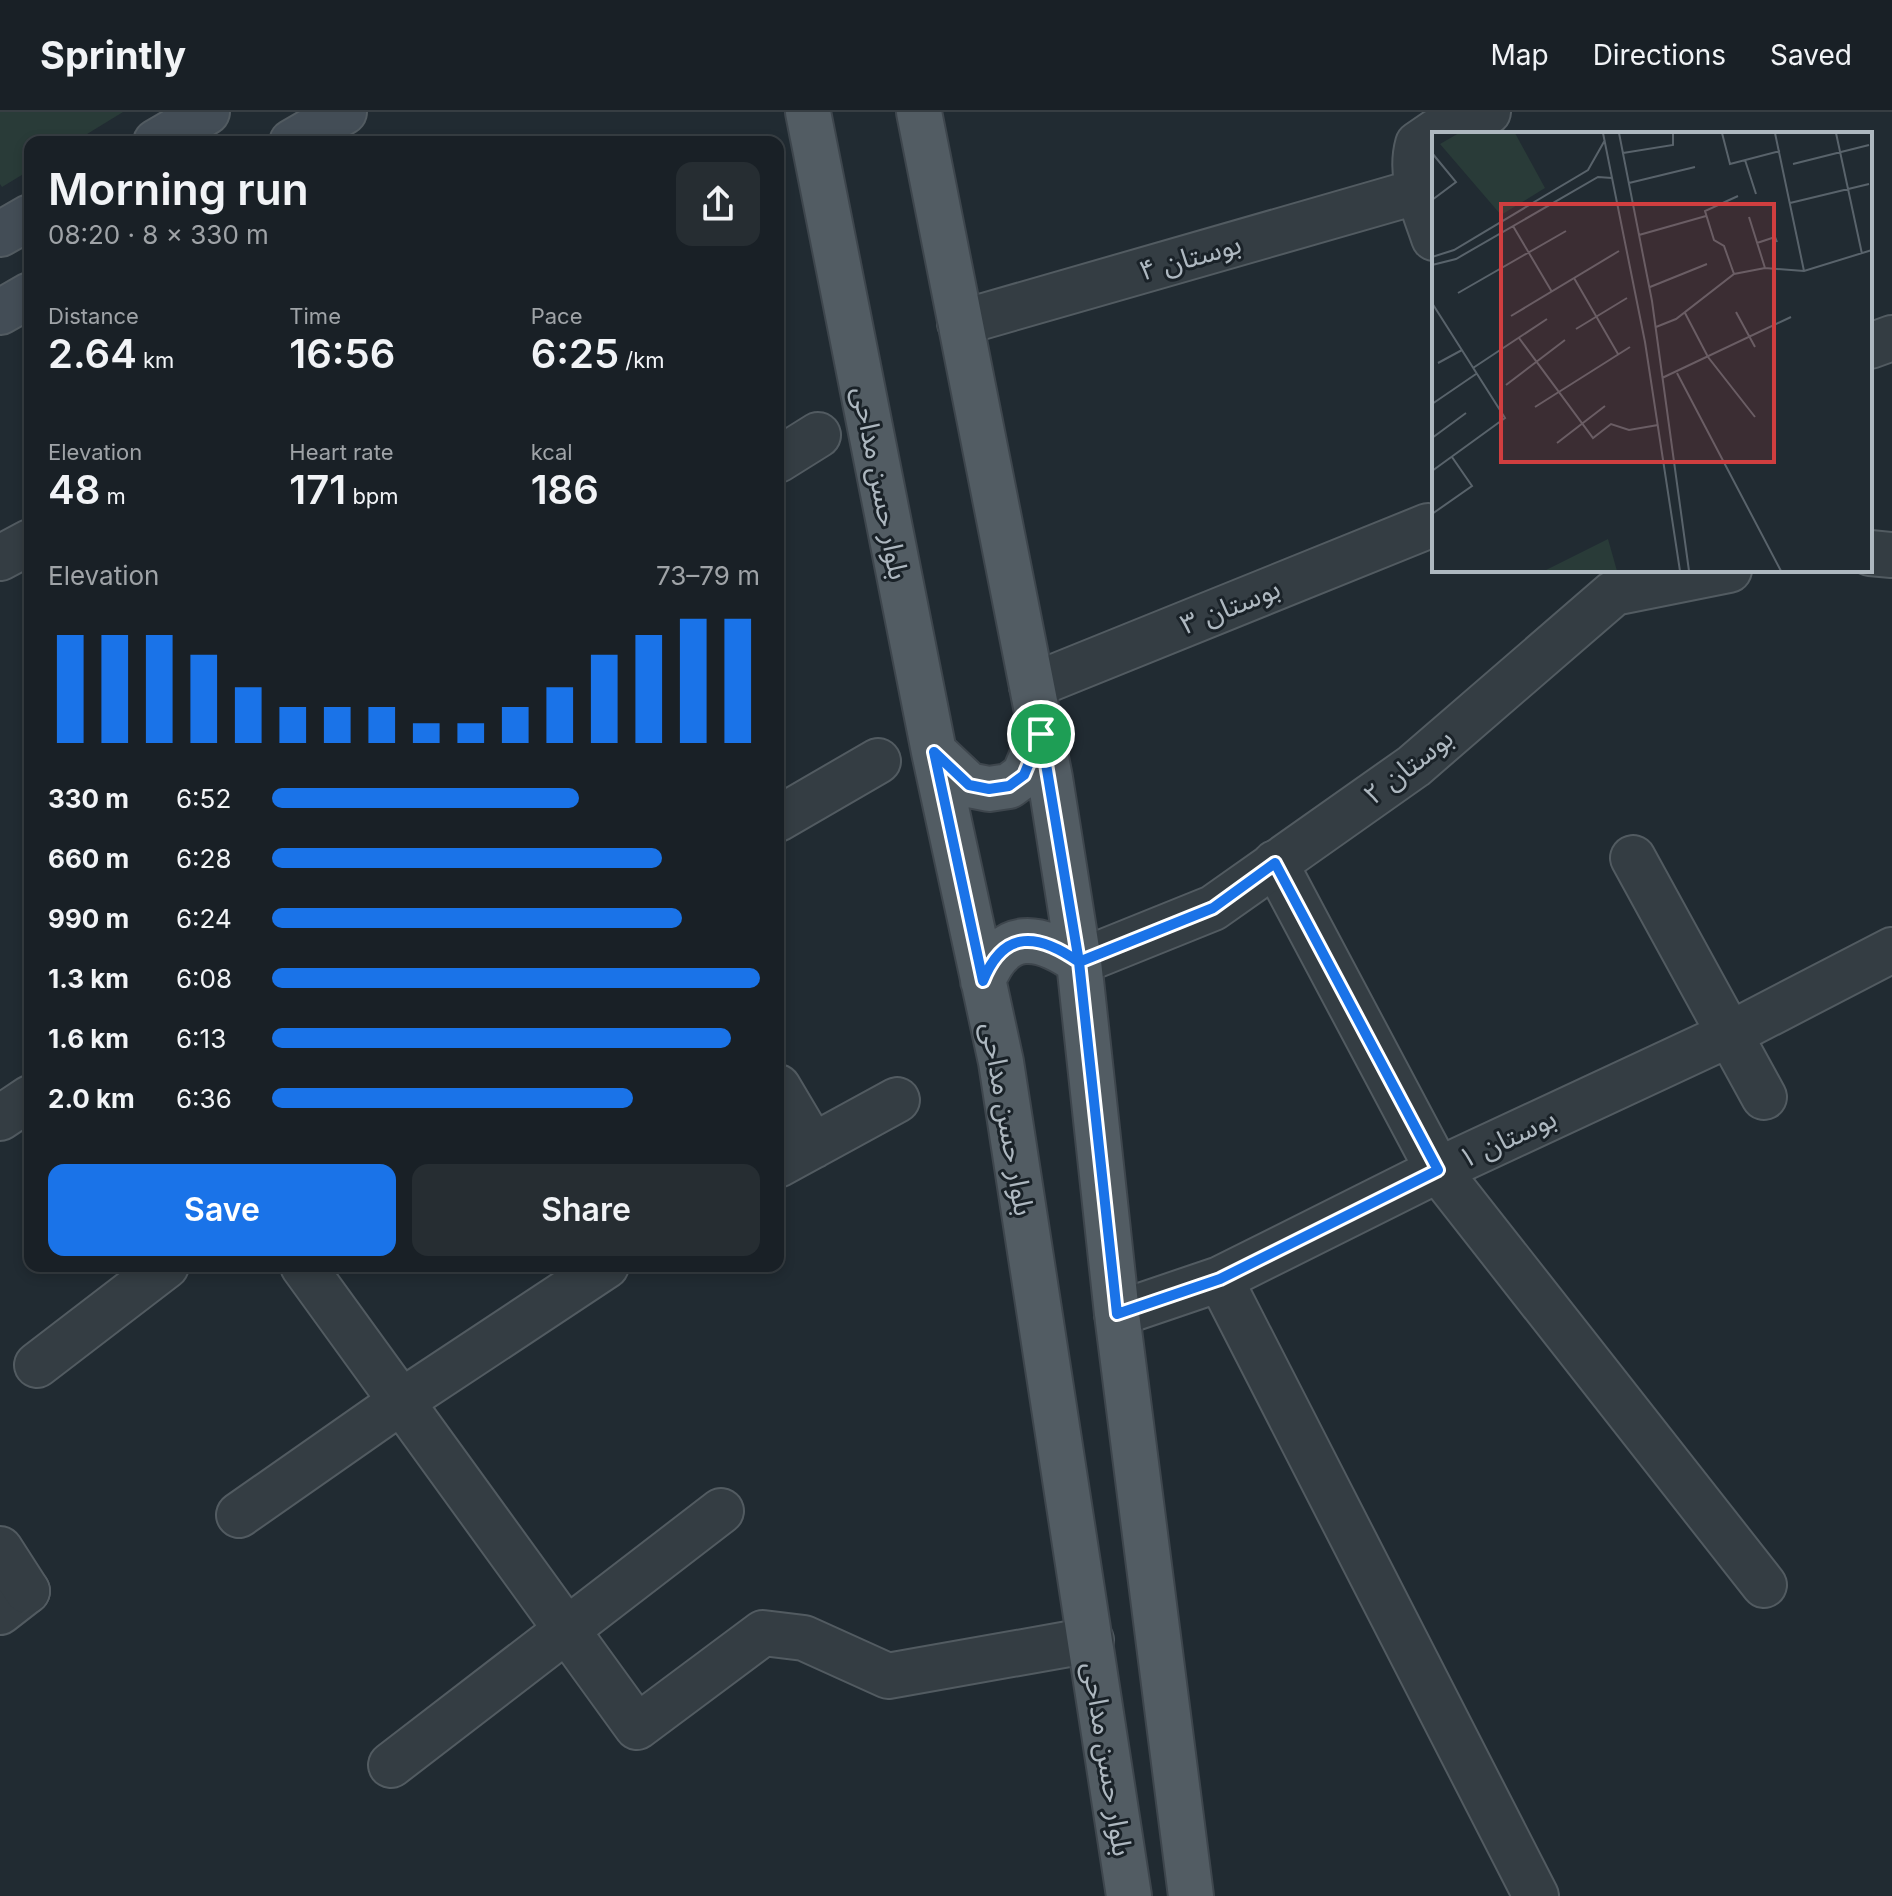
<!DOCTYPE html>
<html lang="en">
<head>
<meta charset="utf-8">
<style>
	body { margin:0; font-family:Inter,"Noto Sans Arabic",sans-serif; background:#262d32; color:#f1f3f6; height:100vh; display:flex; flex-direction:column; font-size:30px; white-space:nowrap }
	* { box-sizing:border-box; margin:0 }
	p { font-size:26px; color:#9fa3a7 }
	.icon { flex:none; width:44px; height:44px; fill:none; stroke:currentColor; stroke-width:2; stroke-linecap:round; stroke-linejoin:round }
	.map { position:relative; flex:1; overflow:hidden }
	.panel { position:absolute; left:24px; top:24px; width:760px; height:1136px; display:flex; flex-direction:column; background:#192026; border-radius:16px; box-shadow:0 4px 12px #0003,0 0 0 2px #373e43 }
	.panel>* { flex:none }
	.pin { position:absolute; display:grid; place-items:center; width:68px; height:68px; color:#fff; margin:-34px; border:4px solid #fff; border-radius:50%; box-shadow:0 2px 8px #0007 }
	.round { display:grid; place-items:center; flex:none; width:84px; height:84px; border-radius:16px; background:#262d32 }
	.summary { display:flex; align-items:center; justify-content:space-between; height:136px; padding:0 24px }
	h1 { font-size:44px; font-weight:600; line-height:60px }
	.stats { display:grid; grid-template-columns:repeat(3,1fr); gap:12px; height:136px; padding:8px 24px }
	.stats div { display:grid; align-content:center }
	.stats b { font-size:40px; font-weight:600 }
	.stats small { font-size:22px; font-weight:400 }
	.stats p { font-size:22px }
	.chart { height:224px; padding:16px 24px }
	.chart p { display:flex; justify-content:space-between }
	.chart svg { width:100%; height:144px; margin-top:8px; stroke:#1a73e8; stroke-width:6 }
	.primary-button { display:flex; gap:16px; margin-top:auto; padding:16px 24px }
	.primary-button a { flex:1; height:92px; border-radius:16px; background:#1a73e8; color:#fff; font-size:32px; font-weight:600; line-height:92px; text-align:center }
	.primary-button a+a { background:#262d32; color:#f1f3f6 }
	ul { padding:0 24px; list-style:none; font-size:26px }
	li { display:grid; grid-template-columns:128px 96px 1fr; align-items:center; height:60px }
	li i { height:20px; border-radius:10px; background:#1a73e8 }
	header { display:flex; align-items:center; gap:48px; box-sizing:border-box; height:112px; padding:0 40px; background:#192026; border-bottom:2px solid #373e43 }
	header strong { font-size:38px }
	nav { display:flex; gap:44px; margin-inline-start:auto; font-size:28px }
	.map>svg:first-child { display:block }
</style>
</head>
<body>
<header>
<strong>Sprintly</strong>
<nav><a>Map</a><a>Directions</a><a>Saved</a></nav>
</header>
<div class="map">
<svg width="1892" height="1784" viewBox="0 0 1892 1784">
	<rect width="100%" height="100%" fill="#212b32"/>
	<path fill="#293b38" d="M0,0H123L74,30H30V58L2,75L0,72Z"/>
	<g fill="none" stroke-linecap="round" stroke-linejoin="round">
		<defs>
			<path id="minor" d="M1434,126C1424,96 1409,64 1418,32L1437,19L1488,0
				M960,211L1419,79
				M1870,234L1892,226
				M778,348L818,323
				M0,446L30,430
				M1032,574L1428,414
				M778,707L878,649
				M1633,746L1764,985
				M1275,751L1438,1058L1764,1473
				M778,975L813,1034
				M0,1006L30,986
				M778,1053L897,988
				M303,1154L637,1615L763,1521L804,1526L888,1564L1091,1528
				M1220,1167L1536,1784
				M1117,1202L1220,1167L1438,1058L1730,922L1892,838
				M37,1253L166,1154
				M239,1403L402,1289L606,1154
				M0,1500L27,1479
				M391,1653L721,1399"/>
			<path id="tertiary" d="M1870,441L1892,443
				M1079,850L1213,796L1414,654L1614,481L1729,458
				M0,1437L27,1479"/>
			<path id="secondary" d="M156,30L207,0
				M292,30L344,0
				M0,122L30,105
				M0,200L30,183"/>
			<path id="primary" d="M808,0L934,640L1001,950L1129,1784
				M919,0L1050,666L1079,850L1117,1202L1191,1784
				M934,640L969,673L989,677L1009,674L1024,663L1041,622
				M983,869C1004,816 1039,822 1079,850"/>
		</defs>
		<use href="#minor" stroke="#525b61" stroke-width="48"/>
		<use href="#tertiary" stroke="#525b61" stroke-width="48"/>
		<use href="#secondary" stroke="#525b61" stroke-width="48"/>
		<use href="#primary" stroke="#3e464d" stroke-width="48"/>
		<use href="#minor" stroke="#343d43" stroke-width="44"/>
		<use href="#tertiary" stroke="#343d43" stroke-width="44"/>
		<use href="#secondary" stroke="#434d56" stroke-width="44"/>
		<use href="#primary" stroke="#525c63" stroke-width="44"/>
	</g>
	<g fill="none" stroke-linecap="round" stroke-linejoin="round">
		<defs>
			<path id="route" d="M1041,622L1079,850L1213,796L1275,751L1438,1058L1220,1167L1117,1202L1079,850C1039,822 1004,816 983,869L934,640L969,673L989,677L1009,674L1024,663L1041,622"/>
		</defs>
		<use href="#route" stroke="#fff" stroke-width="16"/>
		<use href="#route" stroke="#1a73e8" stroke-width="10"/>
	</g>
	<g text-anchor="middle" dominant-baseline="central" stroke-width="6" stroke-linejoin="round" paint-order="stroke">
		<g font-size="28" fill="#aeb8c0" stroke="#1a2228">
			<text transform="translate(1190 145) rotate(-16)">بوستان ۴</text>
			<text transform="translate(881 371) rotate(79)">بلوار حسن مداحی</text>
			<text transform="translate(1230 494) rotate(-22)">بوستان ۳</text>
			<text transform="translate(1408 654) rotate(-38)">بوستان ۲</text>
			<text transform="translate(1008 1007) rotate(80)">بلوار حسن مداحی</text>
			<text transform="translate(1507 1026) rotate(-25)">بوستان ۱</text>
			<text transform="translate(1108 1647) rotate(81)">بلوار حسن مداحی</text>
		</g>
	</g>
	<g transform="translate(1432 20)">
		<rect width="440" height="440" fill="#212b32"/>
		<path d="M27,1H83L113,56L69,83L8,12ZM176,407L185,439H112Z" fill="#293b38"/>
		<path fill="none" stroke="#59636b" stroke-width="2" d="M171,1L213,210L248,439M187,1L220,169L257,439M290,1L298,32L348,19M343,1L372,139M404,1L430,122M0,21L24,50L0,68M191,21L241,13V1M313,28L324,62M361,32L437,13M197,51L263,35M358,71L437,52M317,85L333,136M81,94L120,160M207,103L274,84M325,111L343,105L345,110M0,125L22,118L156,38L173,8M0,133L24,127L166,45L180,46M302,142L292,114L282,108L273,79L306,64M142,146L186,222M218,155L275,132M26,161L134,99M0,171L73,286L0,339M304,180L323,215M253,181L276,225L323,285M79,184L187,119M224,195L244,187L302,142L333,136L372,139L440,118M144,197L195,166M87,206L161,306L179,292L197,298L226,293M6,231L30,218M41,236L115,187M245,241L349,439M230,246L359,185M74,253L133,208M0,272L44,242M103,275L198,215M0,306L34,281M125,311L173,274M0,382L40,354L20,325"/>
		<path fill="#d03e3f" fill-opacity="0.15" stroke="#d03e3f" stroke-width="4" d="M69,72H342V330H69Z"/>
		<rect width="440" height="440" fill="none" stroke="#aeb8c0" stroke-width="4"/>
	</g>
</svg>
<div class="pin" style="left:1041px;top:622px;background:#1e9e55"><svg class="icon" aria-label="arrive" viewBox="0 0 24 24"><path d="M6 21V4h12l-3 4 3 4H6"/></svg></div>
<section class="panel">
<div class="summary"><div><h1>Morning run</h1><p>08:20 · 8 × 330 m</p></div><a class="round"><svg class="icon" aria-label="share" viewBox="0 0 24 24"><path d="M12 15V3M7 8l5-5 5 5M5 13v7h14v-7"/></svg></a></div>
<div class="stats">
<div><p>Distance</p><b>2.64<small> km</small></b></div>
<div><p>Time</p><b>16:56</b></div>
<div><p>Pace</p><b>6:25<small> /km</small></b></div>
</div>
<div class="stats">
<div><p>Elevation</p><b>48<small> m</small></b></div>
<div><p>Heart rate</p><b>171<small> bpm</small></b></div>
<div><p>kcal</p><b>186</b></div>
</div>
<div class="chart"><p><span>Elevation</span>73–79 m</p>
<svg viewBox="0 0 160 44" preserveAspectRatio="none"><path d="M5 44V11M15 44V11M25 44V11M35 44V17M45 44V27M55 44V33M65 44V33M75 44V33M85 44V38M95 44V38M105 44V33M115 44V27M125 44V17M135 44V11M145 44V6M155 44V6"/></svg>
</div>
<ul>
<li><b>330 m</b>6:52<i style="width:63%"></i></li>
<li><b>660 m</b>6:28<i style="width:80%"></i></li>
<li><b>990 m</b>6:24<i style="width:84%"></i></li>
<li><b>1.3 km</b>6:08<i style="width:100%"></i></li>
<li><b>1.6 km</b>6:13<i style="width:94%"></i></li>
<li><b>2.0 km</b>6:36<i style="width:74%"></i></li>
</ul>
<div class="primary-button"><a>Save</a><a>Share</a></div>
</section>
</div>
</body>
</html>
